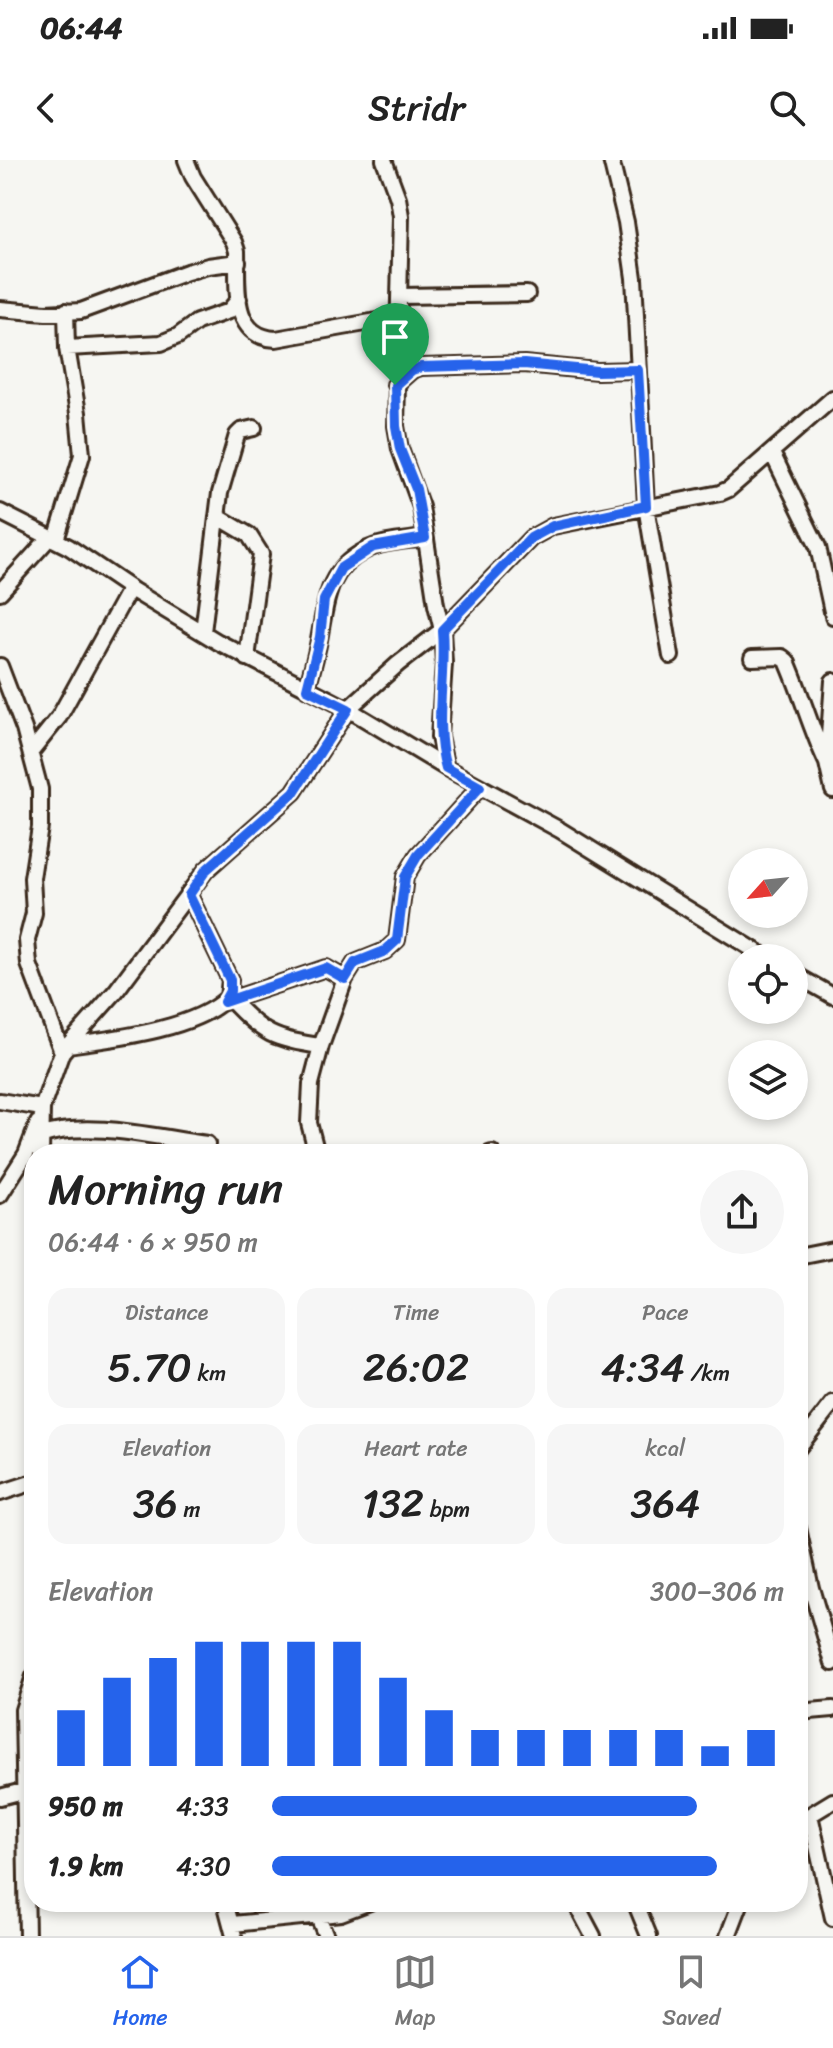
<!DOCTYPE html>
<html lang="en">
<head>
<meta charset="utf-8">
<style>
	body { margin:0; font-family:Sriracha,sans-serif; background:#f6f6f6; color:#222; height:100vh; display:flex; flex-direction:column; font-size:30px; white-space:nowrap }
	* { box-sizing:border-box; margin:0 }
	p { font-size:26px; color:#767676 }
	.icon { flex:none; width:44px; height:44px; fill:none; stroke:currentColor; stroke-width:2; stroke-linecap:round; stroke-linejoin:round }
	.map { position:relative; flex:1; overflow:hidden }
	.panel { position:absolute; left:24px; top:984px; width:784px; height:768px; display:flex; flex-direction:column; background:#fff; border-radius:32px; box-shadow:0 4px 12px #0003 }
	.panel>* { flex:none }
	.needle { width:52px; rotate:243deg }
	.buttons { position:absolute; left:728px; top:688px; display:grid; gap:16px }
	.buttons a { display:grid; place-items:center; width:80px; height:80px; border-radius:50%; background:#fff; box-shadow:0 4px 12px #0003; font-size:40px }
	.pin { position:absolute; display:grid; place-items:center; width:68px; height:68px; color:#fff; margin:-82px -34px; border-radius:50% 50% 50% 0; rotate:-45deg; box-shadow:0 0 8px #0007 }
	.pin .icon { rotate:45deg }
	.round { display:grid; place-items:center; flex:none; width:84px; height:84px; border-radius:42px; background:#f6f6f6 }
	.overview { display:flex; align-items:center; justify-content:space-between; height:136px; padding:0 24px }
	h1 { font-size:44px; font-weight:600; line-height:60px }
	.figures { display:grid; grid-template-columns:repeat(3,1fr); gap:12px; height:136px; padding:8px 24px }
	.figures div { display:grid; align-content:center; border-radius:20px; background:#f6f6f6; text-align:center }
	.figures b { font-size:40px; font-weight:600 }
	.figures small { font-size:22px; font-weight:400 }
	.figures p { font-size:22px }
	.chart { height:224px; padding:16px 24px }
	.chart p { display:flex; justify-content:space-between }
	.chart svg { width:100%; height:144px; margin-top:8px; stroke:#2563eb; stroke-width:6 }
	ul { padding:0 24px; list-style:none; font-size:26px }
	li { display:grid; grid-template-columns:128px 96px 1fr; align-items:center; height:60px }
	li i { height:20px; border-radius:10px; background:#2563eb }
	.status { display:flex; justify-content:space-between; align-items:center; height:56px; padding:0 40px; background:#fff; direction:ltr }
	.status svg { height:22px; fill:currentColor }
	header { display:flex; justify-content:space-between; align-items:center; height:104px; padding:0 24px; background:#fff; font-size:36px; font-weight:600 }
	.tabs { display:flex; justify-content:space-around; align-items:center; height:112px; border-top:2px solid #e0e0e0; background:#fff; font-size:22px; color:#767676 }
	.tabs a { display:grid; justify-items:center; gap:4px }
	.tabs .selected { color:#2563eb }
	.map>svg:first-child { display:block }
</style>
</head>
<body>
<div class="status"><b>06:44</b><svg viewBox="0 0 49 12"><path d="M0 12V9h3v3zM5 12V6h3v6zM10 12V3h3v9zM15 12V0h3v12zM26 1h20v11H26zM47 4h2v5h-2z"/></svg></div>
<header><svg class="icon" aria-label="back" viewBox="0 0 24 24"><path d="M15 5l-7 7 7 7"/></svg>Stridr<svg class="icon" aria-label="search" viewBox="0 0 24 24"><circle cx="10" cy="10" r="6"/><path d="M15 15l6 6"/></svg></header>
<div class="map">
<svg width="833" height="1776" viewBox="0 0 833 1776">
	<rect width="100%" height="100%" fill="#f6f6f2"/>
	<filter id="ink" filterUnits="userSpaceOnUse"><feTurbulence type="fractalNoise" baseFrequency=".0125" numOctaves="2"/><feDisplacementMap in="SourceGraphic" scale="16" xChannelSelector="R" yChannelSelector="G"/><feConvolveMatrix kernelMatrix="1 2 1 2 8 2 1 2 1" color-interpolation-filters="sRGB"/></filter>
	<g filter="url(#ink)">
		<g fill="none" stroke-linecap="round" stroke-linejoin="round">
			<defs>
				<path id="street" d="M186,0L193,17L234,82L237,91C238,124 230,177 276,179L399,157
					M384,0L398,38L401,56L396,266L400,289L421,347L436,445L442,470L444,503L439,577L446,608
					M611,0L626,62L634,118L646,346L671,496
					M400,136L527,134
					M0,149L46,153L81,151L187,112L208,106L238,102
					M67,188L161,183L178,176L197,162L229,151L239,139
					M395,225L412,210L421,207L524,204L597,211L638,210
					M772,293L818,387L833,456
					M0,352L69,387L134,431L218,482L348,549L446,608L560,670L767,798
					M217,356L249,375L261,394L247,498
					M56,380L82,295L78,253L67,188L66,151
					M0,432L50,377
					M203,472L220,333L237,275L241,271L254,268
					M752,498L782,497L787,501C802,535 811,570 827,603
					M0,506L24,569L40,629V667L32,718L34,753L27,780L29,804L62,892
					M833,521L827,603L833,630
					M307,529C311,512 316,497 319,480C326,443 326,411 364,391C382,381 406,381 425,378
					M31,592L59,557L130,428
					M794,814L833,836
					M231,840C262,874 275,880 321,886
					M224,842L326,808L345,819
					M67,885C111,879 195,870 228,837L230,820L189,735
					M0,941L42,948
					M43,975C90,960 158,978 207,984
					M41,994L42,948L62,892L116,831L206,710L294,632L348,549L398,504L442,470L531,378L553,366L720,333L729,329L833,238
					M317,994L309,963L311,924L321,886L345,819L355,803L385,791L397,780L405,717L418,695L480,627
					M489,994L492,993
					M0,1035L26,994L38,963
					M798,1096L833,1089
					M798,1288L833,1243
					M0,1333L34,1322
					M798,1368L811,1428L833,1503
					M798,1552L833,1549
					M0,1637L34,1628
					M810,1655L833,1758
					M798,1666L810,1655L833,1641
					M225,1742L234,1776
					M312,1742L326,1776
					M575,1742L593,1776
					M639,1742L638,1749L649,1776
					M233,1764L341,1753L370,1742
					M27,1776L23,1550L34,1516
					M728,1776L741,1742"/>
			</defs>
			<use href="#street" stroke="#3b2a1e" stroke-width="20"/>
			<use href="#street" stroke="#f6f6f2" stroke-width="14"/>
		</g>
	</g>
	<g fill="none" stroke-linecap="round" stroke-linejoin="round" filter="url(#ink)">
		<defs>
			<path id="route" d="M524,204L597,211L638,210L646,346L553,366L531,378L442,470C446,516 433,563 446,608L480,627L418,695L405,717L397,780L385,791L355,803L345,819L326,808L224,842L230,831V820L189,735L206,710L294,632L348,549L307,529L320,477L324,440L341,408L373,387L425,378L416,329L400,289L396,266L395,225L412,210L421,207Z"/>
		</defs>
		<use href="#route" stroke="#fff" stroke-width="16"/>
		<use href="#route" stroke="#2563eb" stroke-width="10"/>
	</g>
</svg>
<div class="buttons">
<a><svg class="needle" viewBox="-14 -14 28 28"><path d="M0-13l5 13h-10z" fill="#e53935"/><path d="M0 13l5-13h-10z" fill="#767676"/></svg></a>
<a><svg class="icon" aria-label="locate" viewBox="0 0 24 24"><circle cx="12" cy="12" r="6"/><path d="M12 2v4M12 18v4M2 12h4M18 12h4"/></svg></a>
<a><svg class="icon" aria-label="layers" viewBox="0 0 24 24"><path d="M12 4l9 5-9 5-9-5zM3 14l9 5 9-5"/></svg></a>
</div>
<div class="pin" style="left:395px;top:225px;background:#1e9e55"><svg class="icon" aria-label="arrive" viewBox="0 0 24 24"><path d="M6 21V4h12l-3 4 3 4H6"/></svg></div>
<section class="panel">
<div class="overview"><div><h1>Morning run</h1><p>06:44 · 6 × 950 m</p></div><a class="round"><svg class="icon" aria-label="share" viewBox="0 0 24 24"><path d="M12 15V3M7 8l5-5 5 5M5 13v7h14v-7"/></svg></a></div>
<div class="figures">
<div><p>Distance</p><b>5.70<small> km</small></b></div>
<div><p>Time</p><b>26:02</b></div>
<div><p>Pace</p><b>4:34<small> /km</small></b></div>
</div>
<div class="figures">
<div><p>Elevation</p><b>36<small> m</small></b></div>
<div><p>Heart rate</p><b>132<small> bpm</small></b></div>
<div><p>kcal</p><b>364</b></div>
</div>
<div class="chart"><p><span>Elevation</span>300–306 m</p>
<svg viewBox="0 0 160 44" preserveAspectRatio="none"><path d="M5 44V27M15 44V17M25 44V11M35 44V6M45 44V6M55 44V6M65 44V6M75 44V17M85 44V27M95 44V33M105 44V33M115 44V33M125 44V33M135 44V33M145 44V38M155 44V33"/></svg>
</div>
<ul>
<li><b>950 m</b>4:33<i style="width:83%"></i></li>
<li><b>1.9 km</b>4:30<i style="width:87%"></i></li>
</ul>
</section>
</div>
<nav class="tabs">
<a class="selected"><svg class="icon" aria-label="home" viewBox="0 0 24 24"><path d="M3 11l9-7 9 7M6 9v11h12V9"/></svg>Home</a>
<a><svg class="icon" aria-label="map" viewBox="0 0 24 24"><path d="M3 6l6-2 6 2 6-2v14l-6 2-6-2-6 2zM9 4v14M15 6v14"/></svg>Map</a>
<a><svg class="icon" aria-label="saved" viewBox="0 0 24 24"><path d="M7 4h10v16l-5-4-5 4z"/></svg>Saved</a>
</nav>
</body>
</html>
